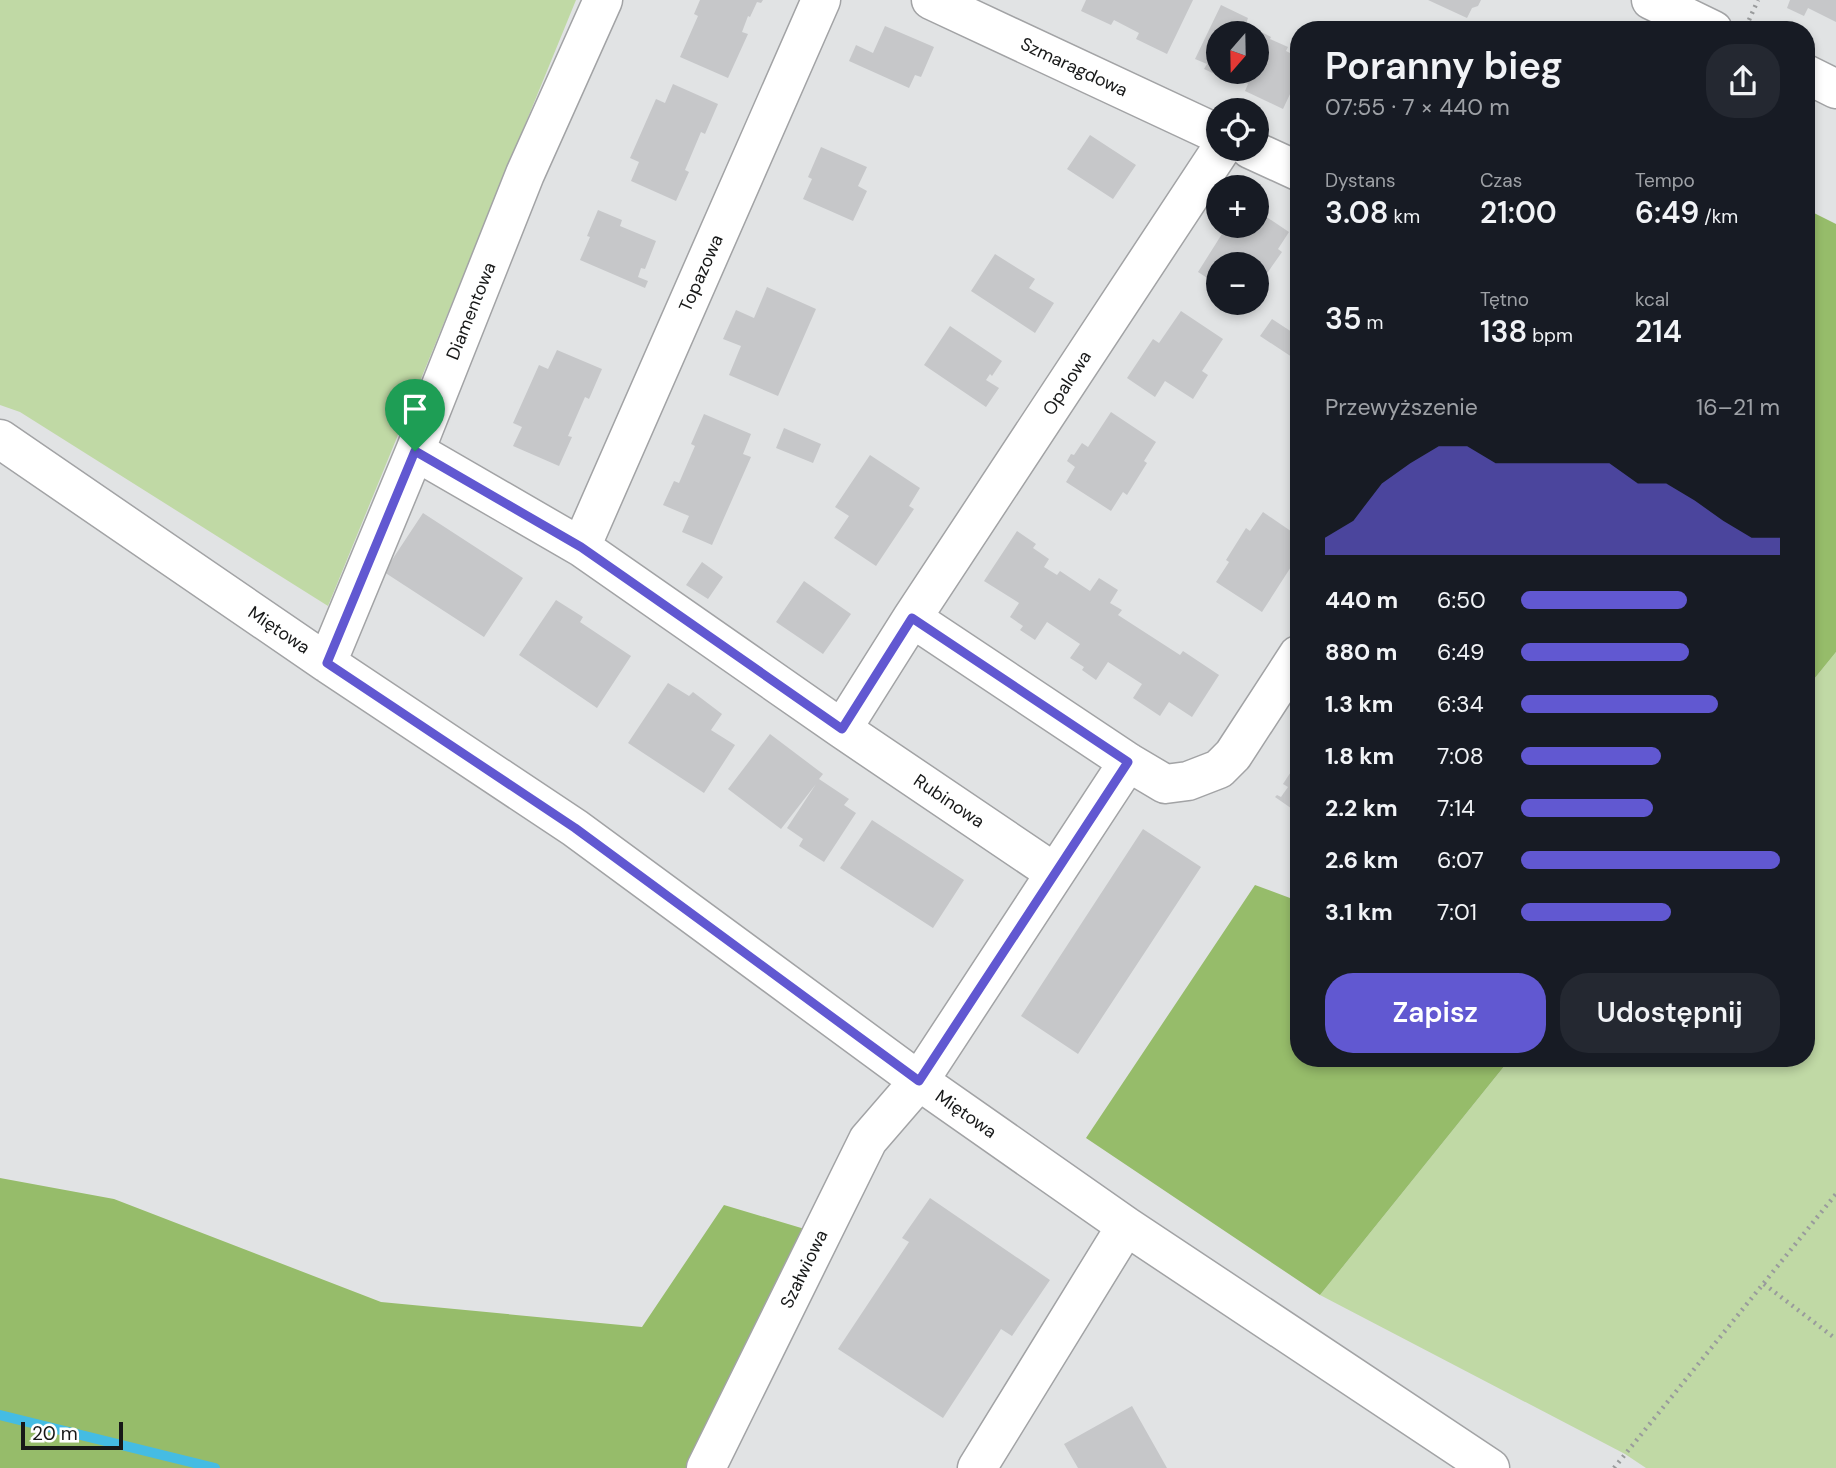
<!DOCTYPE html>
<html lang="pl">
<head>
<meta charset="utf-8">
<style>
	body { margin:0; font-family:"DM Sans",sans-serif; background:#242831; color:#f1f3f6; height:100vh; display:flex; flex-direction:column; font-size:26px; white-space:nowrap }
	* { box-sizing:border-box; margin:0 }
	p { font-size:23px; color:#9ea1a6 }
	.icon { flex:none; width:38px; height:38px; fill:none; stroke:currentColor; stroke-width:2; stroke-linecap:round; stroke-linejoin:round }
	.map { position:relative; flex:1; overflow:hidden }
	.drawer { position:absolute; left:1290px; top:21px; width:525px; height:1046px; display:flex; flex-direction:column; background:#171b24; border-radius:28px; box-shadow:0 4px 10px #0003 }
	.drawer>* { flex:none }
	.needle { width:46px; rotate:200deg }
	.buttons { position:absolute; left:1206px; top:21px; display:grid; gap:14px }
	.buttons a { display:grid; place-items:center; width:63px; height:63px; border-radius:50%; background:#171b24; box-shadow:0 4px 10px #0003; font-size:35px }
	.scale { position:absolute; left:21px; bottom:18px; width:102px; box-sizing:border-box; padding-left:7px; border:4px solid #171818; border-top:0; font-size:19px; line-height:24px; white-space:nowrap; color:#171818; -webkit-text-stroke:5px #fff; paint-order:stroke }
	.pin { position:absolute; display:grid; place-items:center; width:60px; height:60px; color:#fff; margin:-72px -30px; border-radius:50% 50% 50% 0; rotate:-45deg; box-shadow:0 0 7px #0007 }
	.pin .icon { rotate:45deg }
	.round { display:grid; place-items:center; flex:none; width:74px; height:74px; border-radius:28px; background:#242831 }
	.summary { display:flex; align-items:center; justify-content:space-between; height:119px; padding:0 35px }
	h1 { font-size:38px; font-weight:600; line-height:52px }
	.figures { display:grid; grid-template-columns:repeat(3,1fr); gap:10px; height:119px; padding:7px 35px }
	.figures div { display:grid; align-content:center }
	.figures b { font-size:30px; font-weight:600 }
	.figures small { font-size:19px; font-weight:400 }
	.figures p { font-size:19px }
	.chart { height:196px; padding:14px 35px }
	.chart p { display:flex; justify-content:space-between }
	.chart svg { width:100%; height:126px; margin-top:7px; fill:#6158d1; opacity:.7 }
	.cta { display:flex; gap:14px; margin-top:auto; padding:14px 35px }
	.cta a { flex:1; height:80px; border-radius:28px; background:#6158d1; color:#fff; font-size:28px; font-weight:600; line-height:80px; text-align:center }
	.cta a+a { background:#242831; color:#f1f3f6 }
	ul { padding:0 35px; list-style:none; font-size:23px }
	li { display:grid; grid-template-columns:112px 84px 1fr; align-items:center; height:52px }
	li i { height:18px; border-radius:9px; background:#6158d1 }
	.map>svg:first-child { display:block }
</style>
</head>
<body>
<div class="map">
<svg width="1836" height="1468" viewBox="0 0 1836 1468">
	<rect width="100%" height="100%" fill="#e1e3e4"/>
	<path fill="#c0d9a5" d="M0,0H576L328,606L20,412L0,405Z
		M1836,652V1468H1646L1625,1454L1320,1295L1510,1059H1806V689Z"/>
	<path fill="#96bc6a" d="M1806,209L1836,224V652L1806,689Z
		M1255,885L1298,901V1059H1510L1320,1295L1086,1138Z
		M0,1178L114,1199L381,1302L642,1327L724,1205L808,1230L693,1468H0Z"/>
	<g fill="none" stroke-linecap="round" stroke-linejoin="round">
		<path stroke="#45bce3" stroke-width="10" d="M0,1415L215,1468"/>
	</g>
	<path fill="#c6c7c9" fill-rule="evenodd" d="M700,0H763L761,3L757,2L750,17L748,16L742,32L748,34L728,78L680,57L698,16L694,14Z
		M1086,0H1193L1167,54L1136,39L1139,33L1114,20L1111,25L1081,11Z
		M1428,0H1481L1478,6L1472,8L1467,18Z
		M1790,0H1836V22L1808,8L1804,16L1787,8Z
		M1221,5L1248,18L1246,24L1271,37L1270,39L1288,47L1286,51L1298,57V77L1283,109L1245,91L1248,84L1237,78L1234,83L1204,69L1207,64L1195,59ZM1218,33H1256V72H1218Z
		M885,26L934,47L921,77L915,75L909,88L849,61L856,45L873,53Z
		M673,84L718,104L705,134L701,132L685,170L689,172L676,201L631,181L639,162L630,158L656,99L665,103Z
		M1090,135L1136,165L1113,199L1067,169Z
		M821,147L867,167L858,186L867,191L853,221L803,199L812,179L808,177Z
		M598,210L622,220L620,226L656,241L645,269L641,268L638,277L648,281L645,288L580,260L590,237L587,236Z
		M1256,210L1289,232L1278,249L1282,252L1256,289V264H1218V285L1198,272L1227,226H1256Z
		M995,254L1035,279L1029,288L1054,303L1035,333L971,291Z
		M767,287L816,309L778,396L729,375L741,346L723,339L736,310L754,318Z
		M1181,311L1223,339L1202,371L1208,375L1193,399L1165,381L1155,397L1127,378L1153,339L1159,343Z
		M1272,319L1298,336V361L1260,336Z
		M950,326L1002,361L992,376L990,374L986,380L999,388L986,407L924,365Z
		M557,350L602,369L589,399L585,397L568,436L572,437L559,466L513,446L522,427L513,423L539,365L548,369Z
		M1111,412L1156,442L1144,461L1147,463L1127,495L1123,492L1111,511L1066,482L1075,467L1067,461L1071,454L1074,455L1082,443L1088,447Z
		M704,414L751,434L743,454L751,457L712,545L682,532L689,516L663,505L674,481L679,483L695,446L691,444Z
		M784,428L821,444L813,463L776,448Z
		M870,455L920,488L909,506L914,509L876,566L834,538L849,516L835,507Z
		M1263,512L1298,536V556L1262,612L1216,582L1229,562L1226,560L1246,528L1250,531Z
		M423,513L523,578L484,637L384,572Z
		M1017,531L1036,544L1033,548L1049,559L1044,567L1057,575L1060,571L1090,591L1099,578L1118,590L1110,603L1122,610L1118,615L1180,655L1183,651L1219,675L1192,717L1169,702L1160,716L1133,698L1142,684L1108,662L1096,680L1082,670L1084,667L1070,658L1080,644L1047,622L1035,640L1020,630L1023,626L1010,617L1019,603L984,581Z
		M702,562L723,577L708,599L686,585Z
		M804,581L851,614L823,654L776,622Z
		M556,600L583,617L580,622L631,656L597,708L519,655Z
		M668,683L689,696L693,692L722,714L711,730L735,745L704,793L628,743Z
		M770,734L823,774L819,779L849,799L844,805L856,813L824,862L799,846L803,839L787,828L816,784L781,829L728,789Z
		M1298,761V813L1275,797L1277,795L1281,797L1288,787L1283,784Z
		M872,820L964,880L933,928L840,868Z
		M1143,829L1201,867L1078,1054L1021,1016Z
		M930,1198L1050,1280L1012,1336L1001,1329L943,1418L838,1349L909,1242L902,1238Z
		M1132,1406L1167,1468H1078L1064,1444Z"/>
	<g fill="none" stroke-linecap="round" stroke-linejoin="round">
		<defs>
			<path id="minor" d="M931,0L1218,134
				M1651,0L1713,30
				M1806,74L1836,89
				M1250,149L1298,171
				M0,439L327,663L575,828L919,1081L1126,1226L1490,1468
				M415,451L581,547L842,729L1055,873
				M581,547L821,0
				M912,618L1128,762L1165,784L1188,781L1219,769L1233,755L1298,655
				M327,663L415,451L525,174L603,0
				M842,729L912,618L1221,149
				M706,1468L868,1140L919,1081L1128,762
				M977,1468L1126,1226"/>
		</defs>
		<use href="#minor" stroke="#a2a3a5" stroke-width="41"/>
		<path stroke="#999b9c" stroke-width="4.5" stroke-dasharray="2 5" stroke-linecap="butt" d="M1749,20L1758,0
			M1764,1284L1836,1339
			M1614,1468L1836,1194"/>
		<use href="#minor" stroke="#fff" stroke-width="38"/>
	</g>
	<g fill="none" stroke-linecap="round" stroke-linejoin="round">
		<defs>
			<path id="route" d="M415,451L581,547L842,729L912,618L1128,762L919,1081L575,828L327,663Z"/>
		</defs>
		<use href="#route" stroke="#fff" stroke-width="14"/>
		<use href="#route" stroke="#6158d1" stroke-width="9"/>
	</g>
	<g text-anchor="middle" dominant-baseline="central" stroke-width="5" stroke-linejoin="round" paint-order="stroke">
		<g font-size="18" fill="#171818" stroke="#fff">
			<text transform="translate(1074 67) rotate(25)">Szmaragdowa</text>
			<text transform="translate(701 273) rotate(-66)">Topazowa</text>
			<text transform="translate(471 311) rotate(-68)">Diamentowa</text>
			<text transform="translate(1067 383) rotate(-57)">Opalowa</text>
			<text transform="translate(279 630) rotate(34)">Miętowa</text>
			<text transform="translate(949 801) rotate(34)">Rubinowa</text>
			<text transform="translate(966 1114) rotate(35)">Miętowa</text>
			<text transform="translate(804 1269) rotate(-64)">Szałwiowa</text>
		</g>
	</g>
</svg>
<div class="buttons">
<a><svg class="needle" viewBox="-14 -14 28 28"><path d="M0-13l5 13h-10z" fill="#e53935"/><path d="M0 13l5-13h-10z" fill="#9ea1a6"/></svg></a>
<a><svg class="icon" aria-label="locate" viewBox="0 0 24 24"><circle cx="12" cy="12" r="6"/><path d="M12 2v4M12 18v4M2 12h4M18 12h4"/></svg></a>
<a>+</a>
<a>−</a>
</div>
<div class="scale">20 m</div>
<div class="pin" style="left:415px;top:451px;background:#1e9e55"><svg class="icon" aria-label="arrive" viewBox="0 0 24 24"><path d="M6 21V4h12l-3 4 3 4H6"/></svg></div>
<section class="drawer">
<div class="summary"><div><h1>Poranny bieg</h1><p>07:55 · 7 × 440 m</p></div><a class="round"><svg class="icon" aria-label="share" viewBox="0 0 24 24"><path d="M12 15V3M7 8l5-5 5 5M5 13v7h14v-7"/></svg></a></div>
<div class="figures">
<div><p>Dystans</p><b>3.08<small> km</small></b></div>
<div><p>Czas</p><b>21:00</b></div>
<div><p>Tempo</p><b>6:49<small> /km</small></b></div>
</div>
<div class="figures">
<div><b>35<small> m</small></b></div>
<div><p>Tętno</p><b>138<small> bpm</small></b></div>
<div><p>kcal</p><b>214</b></div>
</div>
<div class="chart"><p><span>Przewyższenie</span>16–21 m</p>
<svg viewBox="0 0 160 44" preserveAspectRatio="none"><path d="M0 44V38L10 32L20 19L30 12L40 6L50 6L60 12L70 12L80 12L90 12L100 12L110 19L120 19L130 25L140 32L150 38L160 38V44z"/></svg>
</div>
<ul>
<li><b>440 m</b>6:50<i style="width:64%"></i></li>
<li><b>880 m</b>6:49<i style="width:65%"></i></li>
<li><b>1.3 km</b>6:34<i style="width:76%"></i></li>
<li><b>1.8 km</b>7:08<i style="width:54%"></i></li>
<li><b>2.2 km</b>7:14<i style="width:51%"></i></li>
<li><b>2.6 km</b>6:07<i style="width:100%"></i></li>
<li><b>3.1 km</b>7:01<i style="width:58%"></i></li>
</ul>
<div class="cta"><a>Zapisz</a><a>Udostępnij</a></div>
</section>
</div>
</body>
</html>
